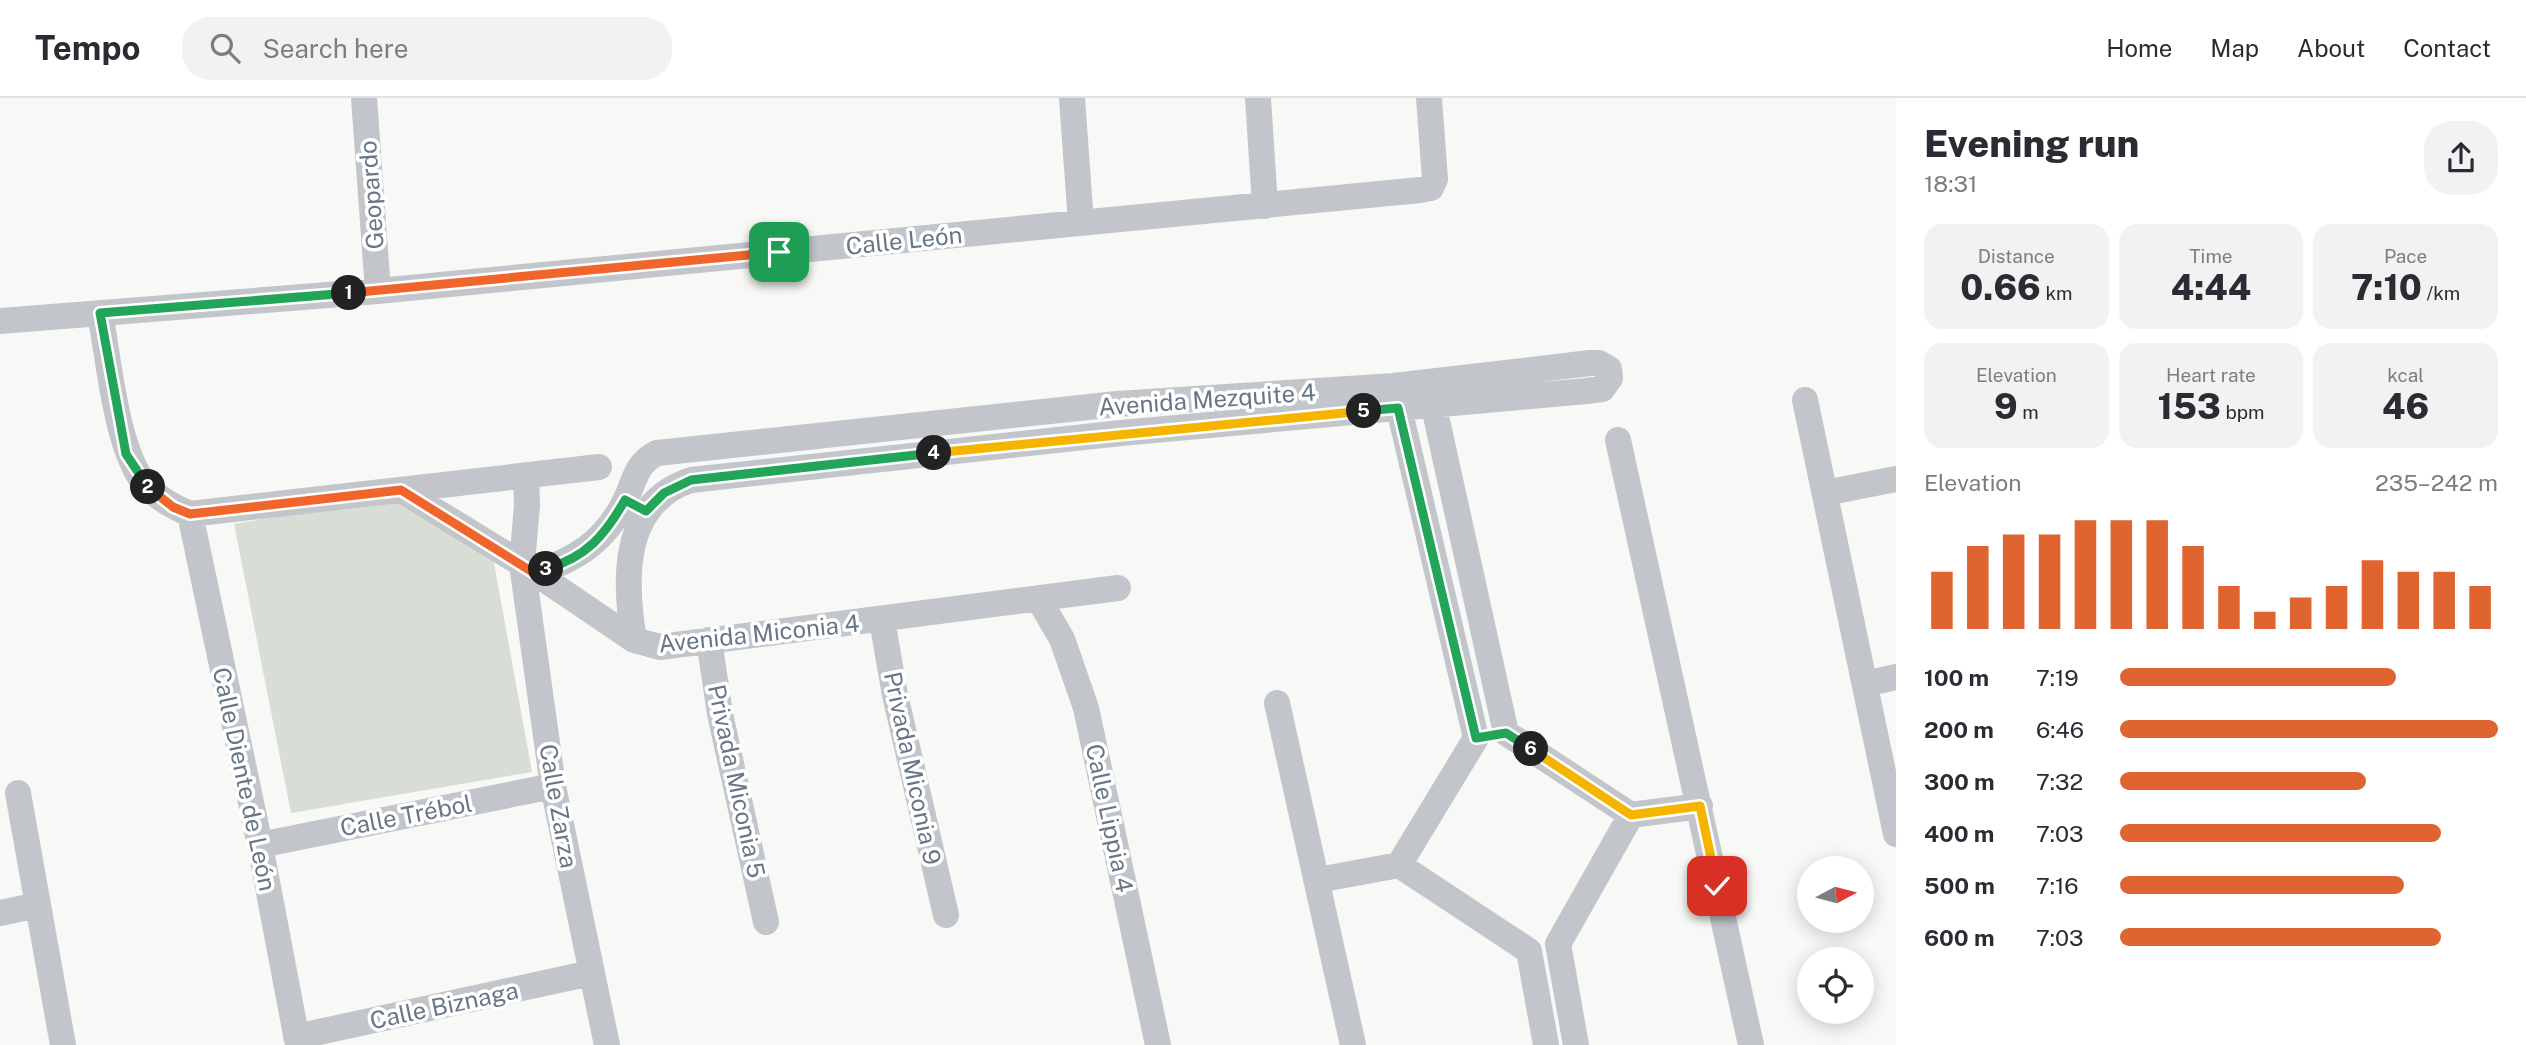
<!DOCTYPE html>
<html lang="en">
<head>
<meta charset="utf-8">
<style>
	body { margin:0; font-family:"Public Sans",sans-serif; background:#f2f2f3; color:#2b2b33; height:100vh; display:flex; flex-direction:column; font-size:26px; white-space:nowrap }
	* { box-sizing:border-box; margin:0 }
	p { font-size:23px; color:#7c7c81 }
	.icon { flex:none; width:38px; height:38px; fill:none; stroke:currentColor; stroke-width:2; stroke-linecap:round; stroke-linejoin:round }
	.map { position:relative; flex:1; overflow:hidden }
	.side { display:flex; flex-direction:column; background:#fff; width:630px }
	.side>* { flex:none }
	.needle { width:46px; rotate:83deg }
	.buttons { position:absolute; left:1797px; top:758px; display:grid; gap:14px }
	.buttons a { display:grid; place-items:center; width:77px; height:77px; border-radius:50%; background:#fff; box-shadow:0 4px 18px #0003; font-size:35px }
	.pin { position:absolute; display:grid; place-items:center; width:60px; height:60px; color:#fff; margin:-30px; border-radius:14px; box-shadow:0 4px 10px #0006 }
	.km { position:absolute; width:35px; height:35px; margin:-18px; border-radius:50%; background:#222; color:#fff; font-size:19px; line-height:35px; text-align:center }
	.round { display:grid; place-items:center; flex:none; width:74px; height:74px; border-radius:28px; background:#f2f2f3 }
	.headline { display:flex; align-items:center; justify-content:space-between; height:119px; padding:0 28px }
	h1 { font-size:38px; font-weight:800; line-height:52px }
	.figures { display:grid; grid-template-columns:repeat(3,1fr); gap:10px; height:119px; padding:7px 28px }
	.figures div { display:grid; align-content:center; border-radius:18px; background:#f2f2f3; text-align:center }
	.figures b { font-size:35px; font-weight:800 }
	.figures small { font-size:19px; font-weight:400 }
	.figures p { font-size:19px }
	.chart { height:196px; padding:14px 28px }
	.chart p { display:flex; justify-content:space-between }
	.chart svg { width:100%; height:126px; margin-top:7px; stroke:#e0642f; stroke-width:6 }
	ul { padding:0 28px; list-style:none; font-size:23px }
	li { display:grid; grid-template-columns:112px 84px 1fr; align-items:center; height:52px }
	li i { height:18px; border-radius:9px; background:#e0642f }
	header { display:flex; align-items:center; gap:42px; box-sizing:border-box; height:98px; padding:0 35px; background:#fff; border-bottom:2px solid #e1e1e2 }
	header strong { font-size:33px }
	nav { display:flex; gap:38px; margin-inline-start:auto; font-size:24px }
	.search { width:490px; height:63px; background:#f2f2f3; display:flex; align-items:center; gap:18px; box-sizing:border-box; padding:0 24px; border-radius:28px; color:#7c7c81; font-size:26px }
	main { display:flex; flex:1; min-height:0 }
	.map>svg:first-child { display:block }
</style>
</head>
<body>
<header>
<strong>Tempo</strong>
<div class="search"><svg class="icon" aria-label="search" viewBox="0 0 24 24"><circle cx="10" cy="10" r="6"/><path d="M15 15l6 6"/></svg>Search here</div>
<nav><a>Home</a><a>Map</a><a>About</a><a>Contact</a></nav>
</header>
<main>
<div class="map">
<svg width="1896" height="947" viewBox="0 0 1896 947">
	<rect width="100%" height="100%" fill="#f8f9f6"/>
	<path fill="#d8ddd5" d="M393,398L493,460L532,674L291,715L234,426Z"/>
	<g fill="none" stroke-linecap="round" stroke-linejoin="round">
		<path stroke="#c2c5ca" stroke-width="26" d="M364,0L378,193
			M1072,0L1081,125
			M1258,0L1265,108
			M100,215C109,262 116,351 145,386C156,400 174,409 190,416L599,369
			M0,223L378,193L1420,92L1431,90L1435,81L1429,0
			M1430,291L1506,635L1631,717
			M1395,293L1476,640L1399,767
			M1805,302L1896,736
			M1618,342L1751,947
			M526,378L527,407L522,466L553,688L607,947
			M401,392L522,466L634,542L660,549L1118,490
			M1825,395L1896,381
			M190,416L260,747L298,947
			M534,475C576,462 605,443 625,403C635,383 635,366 657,355L1117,306L1394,288L1590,265H1599L1609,271L1610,280L1602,291L1586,293L1121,335L691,382C621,405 624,482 634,542
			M1038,500L1062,541L1086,610L1158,947
			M882,522L895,597L946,817
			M709,542L720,616L766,824
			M1865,586L1896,579
			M1277,605L1353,947
			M18,695L63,947
			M1631,717L1700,708
			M260,747L553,688
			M1399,767L1529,853L1546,947
			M1318,782L1399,767
			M0,815L38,807
			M296,939L591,875
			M1576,947L1558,846L1631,717"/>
	</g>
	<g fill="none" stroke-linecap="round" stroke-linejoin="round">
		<defs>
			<path id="split-1" d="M349,195L779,154"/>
			<path id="split-2" d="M148,389L126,356L100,215L349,195"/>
			<path id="split-3" d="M148,389L173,409L190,416L401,392L534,475L546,471"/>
			<path id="split-4" d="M546,471C587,459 605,437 625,402L646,413L664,395L691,382L934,355"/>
			<path id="split-5" d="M934,355L1364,313"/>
			<path id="split-6" d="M1364,313L1398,310L1476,640L1506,635L1531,651"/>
			<path id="split-7" d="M1531,651L1631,717L1700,708L1717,788"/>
		</defs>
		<use href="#split-1" stroke="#fff" stroke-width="14"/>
		<use href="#split-2" stroke="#fff" stroke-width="14"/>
		<use href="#split-3" stroke="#fff" stroke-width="14"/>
		<use href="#split-4" stroke="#fff" stroke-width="14"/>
		<use href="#split-5" stroke="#fff" stroke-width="14"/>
		<use href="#split-6" stroke="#fff" stroke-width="14"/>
		<use href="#split-7" stroke="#fff" stroke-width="14"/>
		<use href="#split-1" stroke="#f0652b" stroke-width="9"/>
		<use href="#split-2" stroke="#22a559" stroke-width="9"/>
		<use href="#split-3" stroke="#f0652b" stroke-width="9"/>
		<use href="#split-4" stroke="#22a559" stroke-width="9"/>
		<use href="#split-5" stroke="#f5b400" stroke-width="9"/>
		<use href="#split-6" stroke="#22a559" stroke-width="9"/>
		<use href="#split-7" stroke="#f5b400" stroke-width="9"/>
	</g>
	<g text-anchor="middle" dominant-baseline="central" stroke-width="7" stroke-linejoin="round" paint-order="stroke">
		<g font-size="24" fill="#687787" stroke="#fff">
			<text transform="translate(371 97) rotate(-94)">Geopardo</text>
			<text transform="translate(904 142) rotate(-6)">Calle León</text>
			<text transform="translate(1207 301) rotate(-4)">Avenida Mezquite 4</text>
			<text transform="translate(759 535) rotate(-6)">Avenida Miconia 4</text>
			<text transform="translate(913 670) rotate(78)">Privada Miconia 9</text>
			<text transform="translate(245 681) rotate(78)">Calle Diente de León</text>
			<text transform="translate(737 683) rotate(78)">Privada Miconia 5</text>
			<text transform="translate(559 708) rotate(80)">Calle Zarza</text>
			<text transform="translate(406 717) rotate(-11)">Calle Trébol</text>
			<text transform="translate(1110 720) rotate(78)">Calle Lippia 4</text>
			<text transform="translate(444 907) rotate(-12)">Calle Biznaga</text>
		</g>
	</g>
</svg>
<div class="buttons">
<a><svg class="needle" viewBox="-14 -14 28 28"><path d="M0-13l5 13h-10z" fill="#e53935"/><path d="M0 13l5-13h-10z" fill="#7c7c81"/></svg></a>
<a><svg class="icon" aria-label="locate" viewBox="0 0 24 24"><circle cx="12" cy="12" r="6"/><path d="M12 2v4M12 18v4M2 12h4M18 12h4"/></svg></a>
</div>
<div class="pin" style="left:779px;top:154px;background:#1e9e55"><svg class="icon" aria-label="arrive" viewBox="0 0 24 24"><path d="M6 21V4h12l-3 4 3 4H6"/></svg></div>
<div class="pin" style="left:1717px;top:788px;background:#d93025"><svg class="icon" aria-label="check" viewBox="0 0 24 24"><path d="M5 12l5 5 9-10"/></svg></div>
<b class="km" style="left:349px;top:195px">1</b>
<b class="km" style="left:148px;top:389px">2</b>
<b class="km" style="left:546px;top:471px">3</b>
<b class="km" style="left:934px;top:355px">4</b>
<b class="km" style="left:1364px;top:313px">5</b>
<b class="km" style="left:1531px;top:651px">6</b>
</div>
<section class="side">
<div class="headline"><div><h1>Evening run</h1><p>18:31</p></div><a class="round"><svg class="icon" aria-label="share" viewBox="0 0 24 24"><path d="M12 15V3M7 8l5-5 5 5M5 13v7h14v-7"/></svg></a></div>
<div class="figures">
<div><p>Distance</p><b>0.66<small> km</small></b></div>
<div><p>Time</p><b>4:44</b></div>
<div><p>Pace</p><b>7:10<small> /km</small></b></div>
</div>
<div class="figures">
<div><p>Elevation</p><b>9<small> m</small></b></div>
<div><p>Heart rate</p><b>153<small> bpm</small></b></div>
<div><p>kcal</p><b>46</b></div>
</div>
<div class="chart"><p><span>Elevation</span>235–242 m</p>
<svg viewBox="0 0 160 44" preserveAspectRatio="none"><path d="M5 44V24M15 44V15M25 44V11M35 44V11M45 44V6M55 44V6M65 44V6M75 44V15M85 44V29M95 44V38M105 44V33M115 44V29M125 44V20M135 44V24M145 44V24M155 44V29"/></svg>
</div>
<ul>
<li><b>100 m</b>7:19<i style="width:73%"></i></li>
<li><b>200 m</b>6:46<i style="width:100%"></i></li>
<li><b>300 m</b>7:32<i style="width:65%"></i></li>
<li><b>400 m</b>7:03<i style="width:85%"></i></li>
<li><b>500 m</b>7:16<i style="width:75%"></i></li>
<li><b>600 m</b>7:03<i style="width:85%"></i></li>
</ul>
</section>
</main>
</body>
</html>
